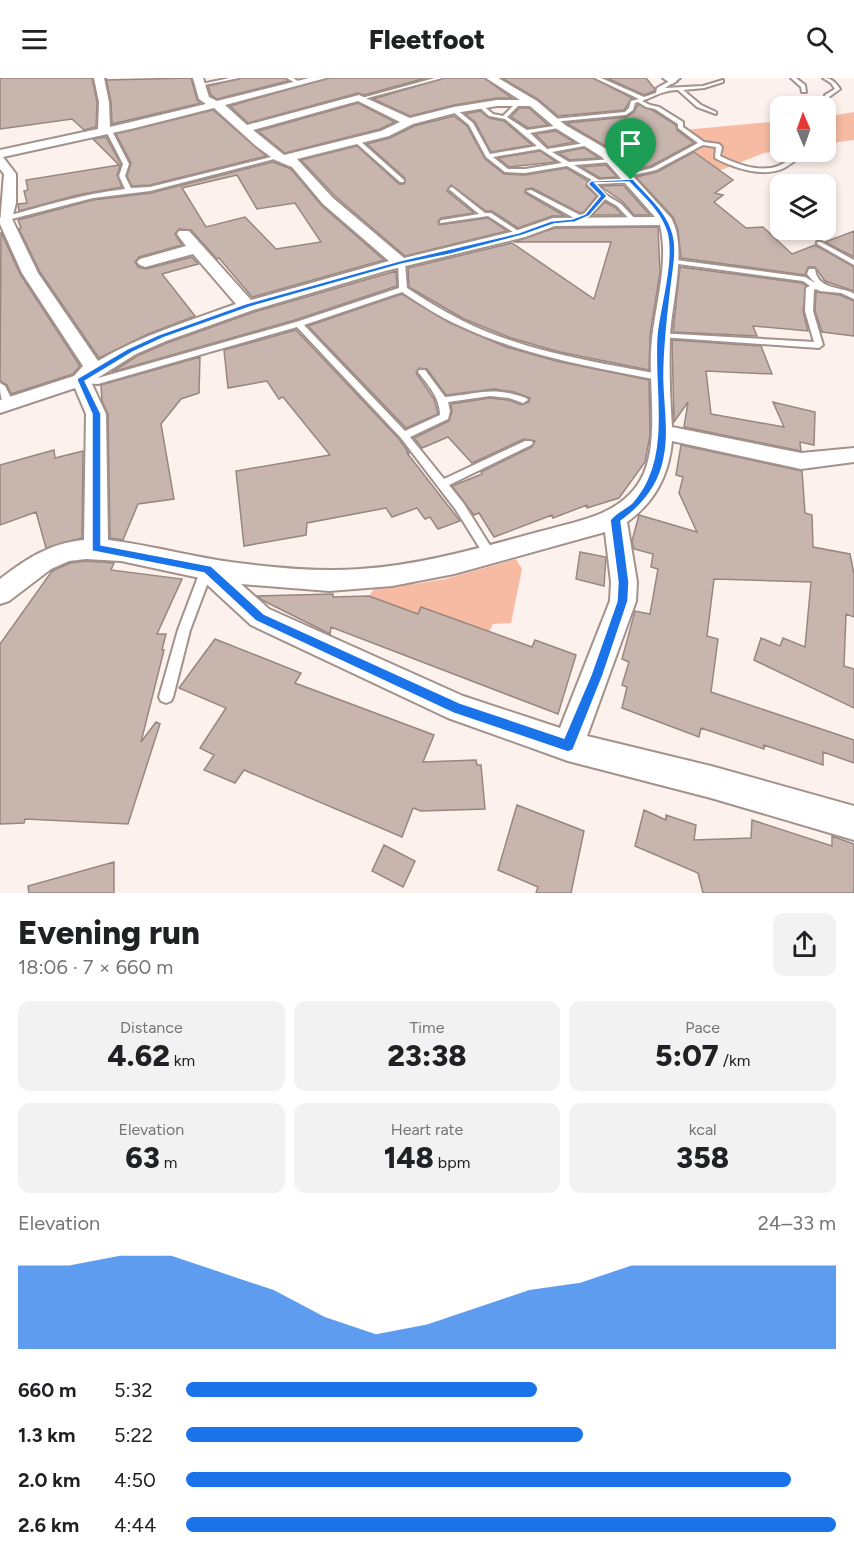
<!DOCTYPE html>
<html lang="en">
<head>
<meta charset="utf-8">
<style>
	body { margin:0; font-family:Figtree,sans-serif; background:#f2f2f2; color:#202124; height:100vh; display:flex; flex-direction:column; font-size:22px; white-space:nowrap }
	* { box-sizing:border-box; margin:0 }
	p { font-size:20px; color:#757577 }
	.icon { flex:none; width:33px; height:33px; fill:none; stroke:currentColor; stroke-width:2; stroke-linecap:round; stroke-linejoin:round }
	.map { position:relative; height:815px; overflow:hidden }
	.sheet { display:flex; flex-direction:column; background:#fff; flex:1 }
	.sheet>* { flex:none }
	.needle { width:39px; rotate:358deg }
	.controls { position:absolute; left:770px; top:18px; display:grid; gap:12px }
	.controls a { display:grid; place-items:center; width:66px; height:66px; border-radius:12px; background:#fff; box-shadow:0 3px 9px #0003; font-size:30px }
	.pin { position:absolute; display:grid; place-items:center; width:51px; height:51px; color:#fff; margin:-62px -26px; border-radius:50% 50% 50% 0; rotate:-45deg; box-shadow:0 0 6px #0007 }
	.pin .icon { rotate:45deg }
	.round { display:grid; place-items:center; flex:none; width:63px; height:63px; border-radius:12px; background:#f2f2f2 }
	.summary { display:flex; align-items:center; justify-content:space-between; height:102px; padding:0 18px }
	h1 { font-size:33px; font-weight:800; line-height:45px }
	.figures { display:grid; grid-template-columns:repeat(3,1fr); gap:9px; height:102px; padding:6px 18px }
	.figures div { display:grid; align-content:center; border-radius:12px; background:#f2f2f2; text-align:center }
	.figures b { font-size:30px; font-weight:800 }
	.figures small { font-size:16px; font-weight:400 }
	.figures p { font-size:16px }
	.chart { height:168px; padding:12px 18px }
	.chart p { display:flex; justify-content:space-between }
	.chart svg { width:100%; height:108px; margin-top:6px; fill:#1a73e8; opacity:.7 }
	ul { padding:0 18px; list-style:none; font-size:20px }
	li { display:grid; grid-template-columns:96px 72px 1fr; align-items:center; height:45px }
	li i { height:15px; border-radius:8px; background:#1a73e8 }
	header { display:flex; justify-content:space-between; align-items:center; height:78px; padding:0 18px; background:#fff; font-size:27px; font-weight:800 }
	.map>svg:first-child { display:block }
</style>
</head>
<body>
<header><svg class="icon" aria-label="menu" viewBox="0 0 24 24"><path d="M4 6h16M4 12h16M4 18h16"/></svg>Fleetfoot<svg class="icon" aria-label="search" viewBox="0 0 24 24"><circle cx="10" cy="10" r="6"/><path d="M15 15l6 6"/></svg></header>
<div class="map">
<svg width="854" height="815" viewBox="0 0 854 815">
	<rect width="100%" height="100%" fill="#fcf1ec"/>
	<path fill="#f7bba3" d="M854,34V62L825,66V39Z
		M780,43V73L764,75L716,94L672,88L673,53Z
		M516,481L522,491L511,545L493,546L489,554L421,529L418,536L369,518L376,508L415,506L445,501Z"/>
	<path fill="#c7b5ae" stroke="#988680" stroke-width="1.5" fill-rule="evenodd" d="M0,0H92L97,24L96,49L84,52L72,41L0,51Z
		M106,0L107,2L191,0L197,22L201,25L112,46L111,24Z
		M241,0H285L288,3L217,21L211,17L208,8Z
		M328,0H426L364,17L358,15L248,45L230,28Z
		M444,0H484L512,20H497L454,27L410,38L373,21Z
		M502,0H593L632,20L624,32L558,38L538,21Z
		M607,0H646L655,11L654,13L644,17Z
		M358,25L395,44L380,51L285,75L258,53Z
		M638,26L654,33L676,47L677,52L694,65L651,88L631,93L611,71L566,45L626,39L634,34Z
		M519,30H529L548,47L528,50L511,39Z
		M213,32L266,78L150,107L132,108L127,98L131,85L116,56Z
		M480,33L489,40L504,43L532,67L491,74L475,44L465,36Z
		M454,38L467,48L485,81L504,96L525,97L567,90L588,103L586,108L597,118L584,134L580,135L532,110L526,111L525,115L565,138H552L518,150L492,133H486L451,107L447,113L474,135L441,140L438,143L439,147L488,140L507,153L405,178L335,118L301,82L357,68L399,106H404L405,100L367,66L390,60L414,48Z
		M556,53L574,64L548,69L535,56Z
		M106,59L121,86L117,97L122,109L77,117L19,133L18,126L27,125L24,113L28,112L26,102L119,87L93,61Z
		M584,70L599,80L570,82L558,75Z
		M540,73L556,84L509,89L498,80Z
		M694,74L733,102L715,115L723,117L714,124L746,150L763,149L792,176L815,167L854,189V213L825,203L815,189H808L805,197L681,180L678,152L673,139L636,99L657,94Z
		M273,84L291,91L322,128L384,182L252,219L219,180L217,181L191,152L179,151L175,156L182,167L139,179L135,184L138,189L146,191L192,179L198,186L162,196L195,238L148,256L99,280L40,194L19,151L21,150L18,142L93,122L151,115ZM237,97L257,131L295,125L321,164L276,171L245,139L206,149L182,110Z
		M606,87L617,99L600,100L581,89Z
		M623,107L650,137H634L623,124L600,108Z
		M605,124L616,130L622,137H592Z
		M658,149L660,194L650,257L649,292L560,274L511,260L464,241L409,209L408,190L512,165L594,221L611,164H514L555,150Z
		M854,153V179L825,164Z
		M1,154L20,196L80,288L73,296L11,316L7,307L0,303Z
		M680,189L802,205L806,208L803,233L808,253L753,248L757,258L673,254Z
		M396,193L397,208L295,242L112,294L137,278L167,265L254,234Z
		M816,214L840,217L854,223V258L822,254L815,233Z
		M402,216L450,245L506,269L556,283L649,302L650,357L645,384L619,420L587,430V427L553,440L552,437L494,459L479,435L474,437L452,408L482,396L481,394L532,369L535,363L524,361L472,385L448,359L422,370L414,360L449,343L452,334L451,326L490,320L508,322L522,327L529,324L530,320L514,314L494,311L446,317L427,291L419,290L416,295L434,321L438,336L406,350L308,248Z
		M296,252L399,361L409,375H407L460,443L438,451L430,439L425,441L417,430L392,439L386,430L307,445L306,457L244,468L236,393L330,377L283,319L279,321L267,303L228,310L224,272Z
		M672,262L761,268L772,296L706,293L711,336L784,349L773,324L815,334L814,367L800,364L801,373L684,349L688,324L674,344Z
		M200,279L199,315L181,321L161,346L174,421L138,426L123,462L110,460L108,336L102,323L101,307Z
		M681,367L802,393L805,435L812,437L813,469L850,476L854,496V539L846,536L844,588L854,591V630L754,582L761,560L780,568L783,560L805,569L811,504L714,501L707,558L718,561L711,614L854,662V685L823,674V687L764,667V671L701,650L699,659L622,630L627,609L622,607L629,584L622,581L635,533L650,536L658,491L651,489L653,476L634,471L632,463L639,437L697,454L679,415L683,399L676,397Z
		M54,372L55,380L83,373L82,460L46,470L36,434L0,447V387Z
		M580,474L606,479L604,508L576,501Z
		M86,483L114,485L111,492L182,501L157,556H166L162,572H164L141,664L156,644L160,646L128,746L25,741L24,745L0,746V566L52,493L70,485Z
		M333,516V519L369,518L418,536L421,529L532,569L535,562L576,577L558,636L331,549L330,556L264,523L257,518Z
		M215,561L301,595L295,605L434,657L423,684L476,682L477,687H481L485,731L421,733L413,730L402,759L244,692L235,705L204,692L214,677L200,670L226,630L179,610Z
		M517,727L584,753L571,815H536L538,809L498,792Z
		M644,732L666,742V737L696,747L694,762L751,760L752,742L832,768V758L854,766V815H703L698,795L635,768Z
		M384,767L415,783L403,809L372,793Z
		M114,784V815H29L28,808Z"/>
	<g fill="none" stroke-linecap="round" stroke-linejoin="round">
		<defs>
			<path id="lane" d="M230,0H239L199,8L197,7Z
				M287,0H293L301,5L297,6Z
				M435,0H442L360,22L358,21Z
				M595,0H601L644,19L656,15L657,10L675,0H680L665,10L703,8L723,2V4L704,10L683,12L701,27L716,34V36L697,29L678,12C664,12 655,18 642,23L650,27L659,29L683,44V49L704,64L719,66L722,69L720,78C736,86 760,95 778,88C784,86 789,81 795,78L800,79C795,82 790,87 784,90C763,100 734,90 715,80L716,69L703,67L656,92L625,99V97L652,90L698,65L678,50V46L655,31L646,29L638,24L635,25L633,32L626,37L552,44L554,41L625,34L629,30L631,23L639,21Z
				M791,0H796L805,7L806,14H802L801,9Z
				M823,0C832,0 835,4 840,11L829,19H825V17L835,11L831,5Z
				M517,24L521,25L507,39L527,52L561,47L564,49L530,55L547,71L592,64L595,66L552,74L569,84L614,81L615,82L612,84L574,87L599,102L633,101L634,102L631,104L595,106L606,117L621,126L637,143V145H633L617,128L605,121C594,133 586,144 570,144V142L574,140L526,113L531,112L580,137L585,136L600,118L588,106L592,102L567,88L525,95L505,94L486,79L469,47L451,32L456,31L473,45L490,76L537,68L505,41L489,38L477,27L481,26L493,36L503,38ZM540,71L562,85L525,91H508L493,79Z
				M109,51L112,53L129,86L125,98L131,110L150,109L279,77L282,79L150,113L93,120L0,144V140C41,129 82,116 125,111L119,98L123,86L106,53Z
				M355,62H359L404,102V104H400L355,64Z
				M452,109L485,135H491L523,156L518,157L488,138L440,145V143L442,142L479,136L450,112L449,111Z
				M817,164H821L854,182V187L817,166Z
				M668,181L805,199L815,205L807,196L809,191H815C817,210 837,209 851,214L854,216V221L841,215L820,213L816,211L814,212L813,233L823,267L819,270L661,259H658V255L814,264L805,233L806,210L810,208L803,203L671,185H668Z
				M398,183L405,185L407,210C425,222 443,233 463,243C524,273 593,284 659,296L663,299L659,302C591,289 521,277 458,247C438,238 420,226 402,214L304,247L405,353L440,337C440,320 429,308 418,294L419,292H425L445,319C480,316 491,308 526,320L528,322L523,325L509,320L490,318L448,324L450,333L448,341L410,359L444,401L525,363H531L533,365L531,367L449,407L464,426L494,474L496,477L494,480L490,482L486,480L456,432L401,360L297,249L98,306L81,305L77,302L81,299L98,300L296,244L399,210Z
				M0,305L5,308L14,326L12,328L9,329C0,325 0,314 0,305Z
				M207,486L211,488L213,491L190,552L173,619L171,623L166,625L161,623L159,619L178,552L201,491L203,488Z"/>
			<path id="street" d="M94,0H104L109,24L110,49L206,26L199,21L193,0H203L209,19L217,23L309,0H326L225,27L247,47L359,17L410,40L454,29L497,22H520L486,0H498L537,23L565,47L610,73L671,140C688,169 671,227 670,260C669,290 670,319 672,349L801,375L854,370V384L801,391L672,363C669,397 655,424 627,444L637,504L636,523L587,658L711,688L854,728V762L711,720L568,683L448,640L251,547L200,500L121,483L86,481L69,483L51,491L9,523L0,526V501C26,481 50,465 84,462L86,336L75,310L0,335V322L74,298L83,288L22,195L0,146L4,96L0,91V72L98,51L99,24ZM358,23L400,44L381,53L284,77L253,52ZM497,28H530L557,51L602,79L655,139L553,140L515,153L404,180L333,120L297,81L389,58L413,46L455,35ZM214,30L256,68L275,82L292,89L323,126L389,183L251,222L189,153H179L177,156L186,168L140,181L137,184L140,187L145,189L193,176L236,226C189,243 142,257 98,283L38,195L12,141L16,125V96L3,79L135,50ZM660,147C670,188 653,232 651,273C649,312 660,370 640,403C619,438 577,443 542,453C482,469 422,487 360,491C319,494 278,490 238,485C194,480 152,467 108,462L106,336L91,304L136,276L166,263L253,232L385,193L525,159L555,148ZM605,454L611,504L610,523L560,650L463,618L269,531L241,506L329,513L392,508L454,496Z
				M663,0H674L677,3L672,6Z"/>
		</defs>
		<use href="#lane" stroke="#a3928b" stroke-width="4"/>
		<use href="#street" stroke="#a3928b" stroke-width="4"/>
		<use href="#lane" fill="#fff" fill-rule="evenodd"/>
		<use href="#street" fill="#fff" fill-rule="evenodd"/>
	</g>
	<path fill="#1a73e8" stroke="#fff" stroke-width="1.5" fill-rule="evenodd" d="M633,101C648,118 667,133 673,156C677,170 674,187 672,202C668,234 664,266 664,298C664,325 670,353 664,381C659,407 642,428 621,443L629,504L628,523L603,597L573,672L568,674L453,635L256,543L204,495L92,473V336L77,302L78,300L127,271L158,257L245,226L399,183L518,155L551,143L572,141L585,136L600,118L588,106L591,103ZM629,104C644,120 661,134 667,155C674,183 660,227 657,256C653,302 667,360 647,402C644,409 637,419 632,425C625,431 616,434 610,442L618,504L617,523L591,597L564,660L460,625L264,536L211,488L101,467V336L85,303L133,274L163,260L250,229L402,186L451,176L523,157L554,146L575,144L589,138L607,118L595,105Z"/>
</svg>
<div class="controls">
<a><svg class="needle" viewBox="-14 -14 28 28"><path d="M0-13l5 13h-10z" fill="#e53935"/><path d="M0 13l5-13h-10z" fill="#757577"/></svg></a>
<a><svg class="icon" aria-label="layers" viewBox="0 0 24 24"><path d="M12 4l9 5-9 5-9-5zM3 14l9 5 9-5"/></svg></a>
</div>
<div class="pin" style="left:631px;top:102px;background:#1e9e55"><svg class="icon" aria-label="arrive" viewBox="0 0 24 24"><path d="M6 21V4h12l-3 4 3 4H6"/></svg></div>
</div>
<section class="sheet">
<div class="summary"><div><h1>Evening run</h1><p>18:06 · 7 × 660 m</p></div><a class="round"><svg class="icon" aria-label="share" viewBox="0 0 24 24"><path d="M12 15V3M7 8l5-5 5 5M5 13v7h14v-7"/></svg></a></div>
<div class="figures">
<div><p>Distance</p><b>4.62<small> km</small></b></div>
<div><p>Time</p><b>23:38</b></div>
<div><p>Pace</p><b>5:07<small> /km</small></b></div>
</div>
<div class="figures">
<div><p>Elevation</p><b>63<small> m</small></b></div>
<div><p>Heart rate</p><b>148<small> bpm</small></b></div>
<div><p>kcal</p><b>358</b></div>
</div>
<div class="chart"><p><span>Elevation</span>24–33 m</p>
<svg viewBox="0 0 160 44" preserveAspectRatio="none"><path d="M0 44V10L10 10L20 6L30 6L40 13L50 20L60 31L70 38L80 34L90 27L100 20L110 17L120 10L130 10L140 10L150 10L160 10V44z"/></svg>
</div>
<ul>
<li><b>660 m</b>5:32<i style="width:54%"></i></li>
<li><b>1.3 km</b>5:22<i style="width:61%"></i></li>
<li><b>2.0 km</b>4:50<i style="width:93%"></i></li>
<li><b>2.6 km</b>4:44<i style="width:100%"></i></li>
</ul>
</section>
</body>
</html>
